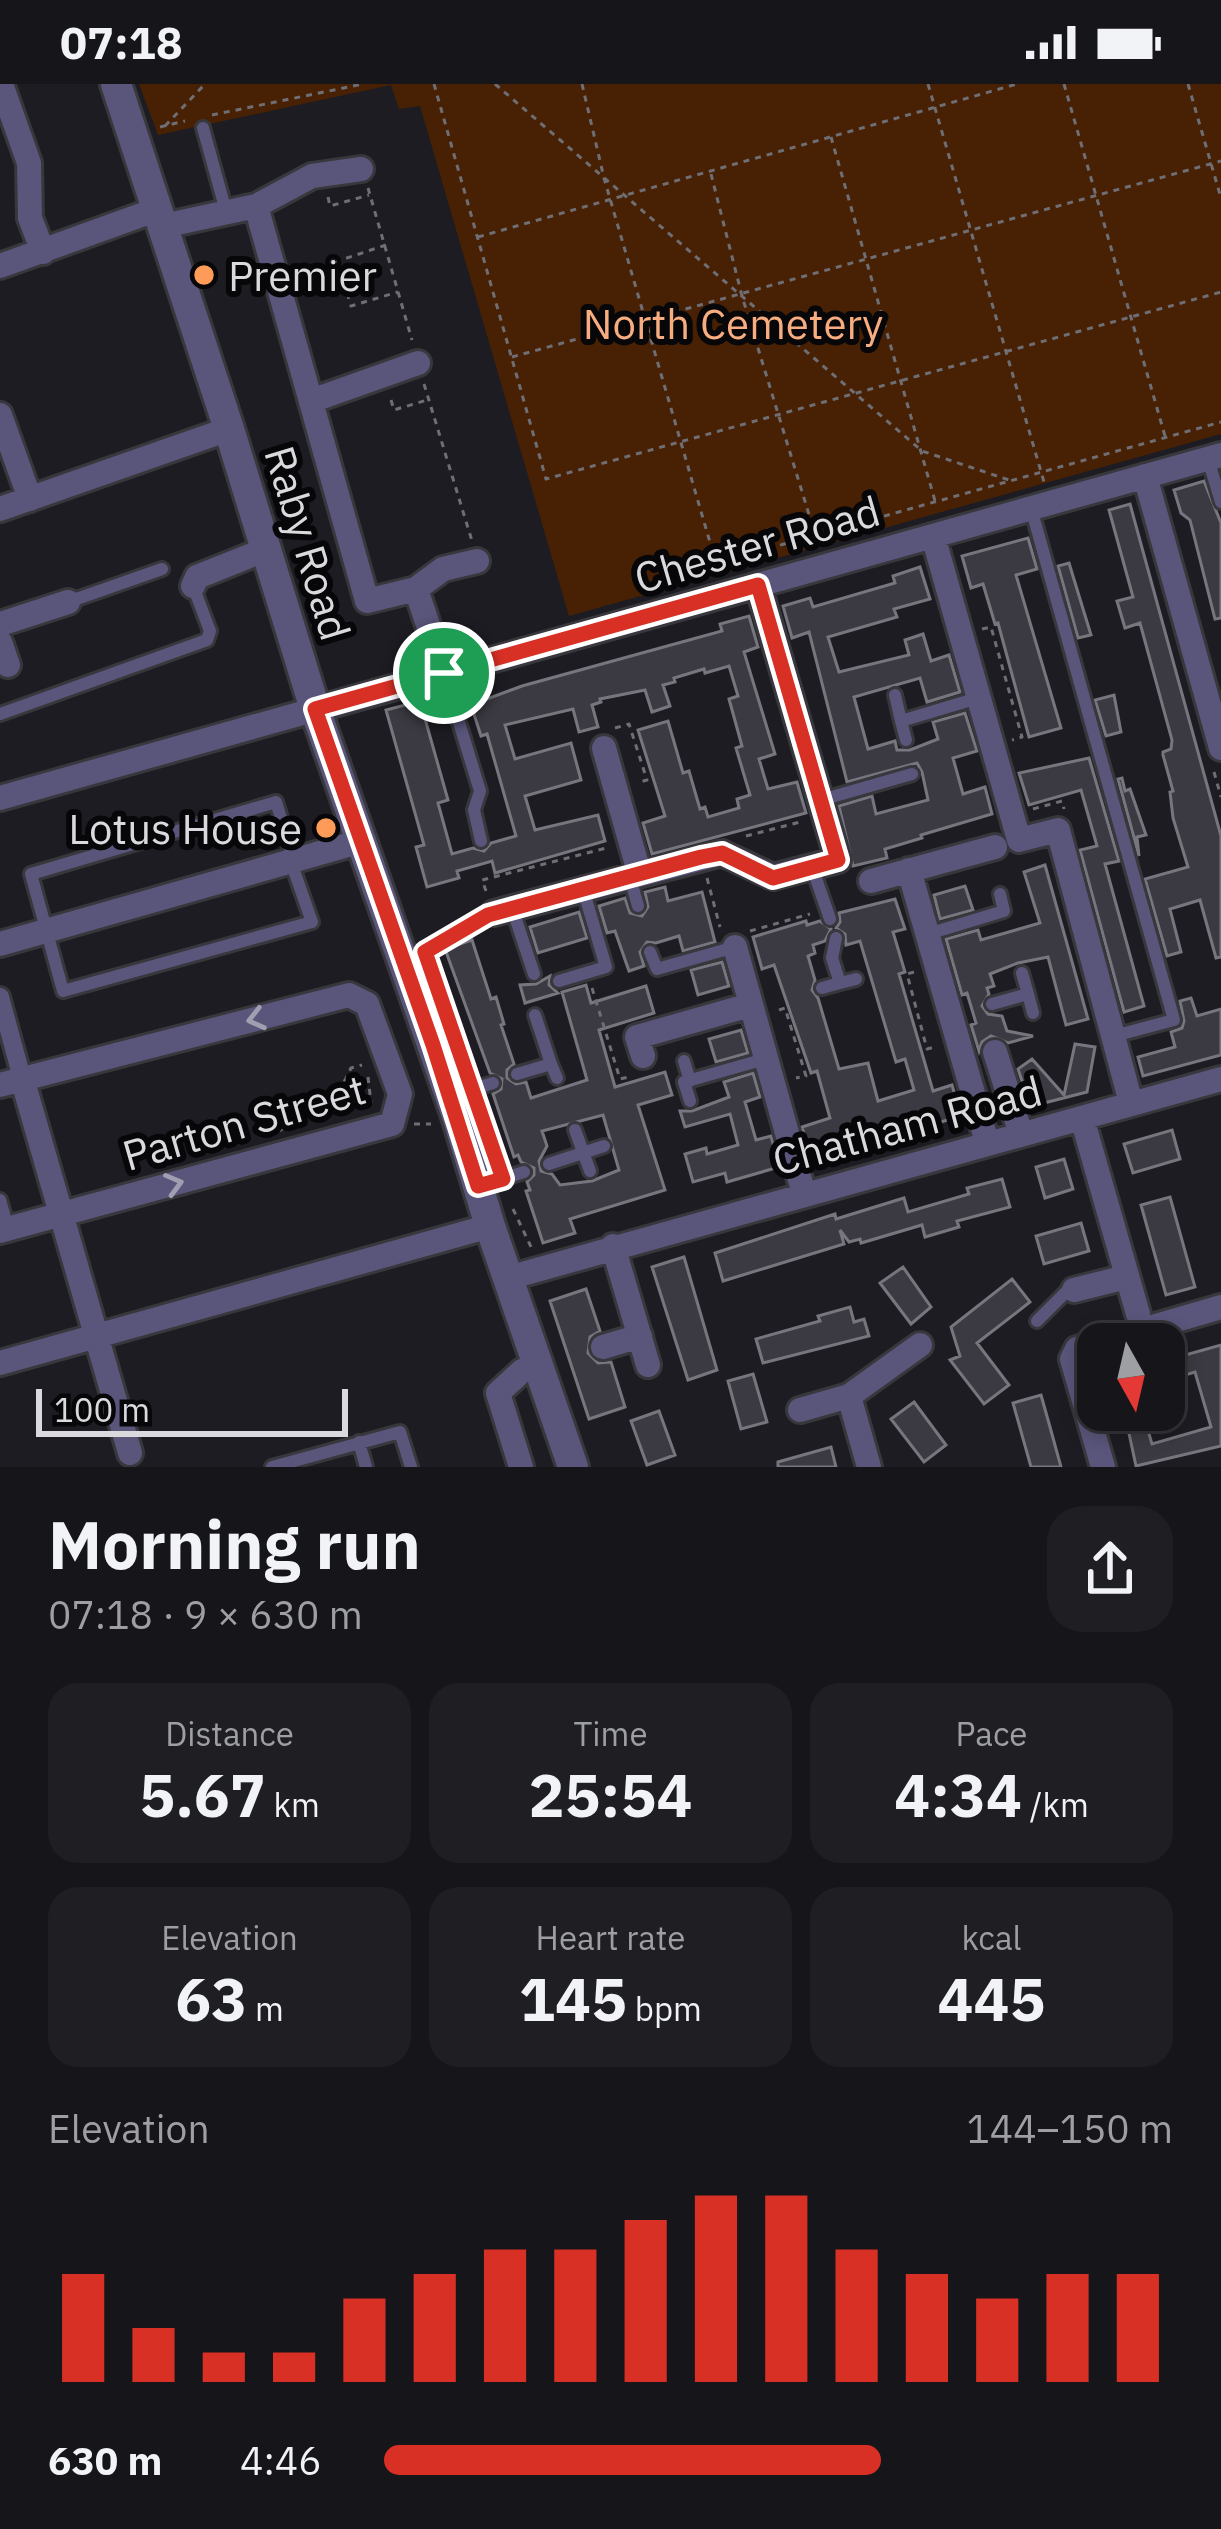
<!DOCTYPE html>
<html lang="en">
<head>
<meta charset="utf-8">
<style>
	body { margin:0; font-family:"IBM Plex Sans",sans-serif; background:#1e1e23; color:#f1f3f6; height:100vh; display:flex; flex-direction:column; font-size:45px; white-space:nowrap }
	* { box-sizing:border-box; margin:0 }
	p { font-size:39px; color:#9d9fa2 }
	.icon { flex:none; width:66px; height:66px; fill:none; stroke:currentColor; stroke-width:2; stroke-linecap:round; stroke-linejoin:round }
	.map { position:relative; height:1383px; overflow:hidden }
	.panel { display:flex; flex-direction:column; background:#15151a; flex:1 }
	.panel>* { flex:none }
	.needle { width:78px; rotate:172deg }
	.controls { position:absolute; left:1077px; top:1239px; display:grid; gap:24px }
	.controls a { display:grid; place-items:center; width:108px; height:108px; border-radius:24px; background:#15151a; box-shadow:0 6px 18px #0003,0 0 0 3px #343439; font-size:60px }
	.scale { position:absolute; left:36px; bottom:30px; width:312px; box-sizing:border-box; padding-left:12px; border:6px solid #dadade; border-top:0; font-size:33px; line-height:42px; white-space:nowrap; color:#dadade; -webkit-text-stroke:9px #070709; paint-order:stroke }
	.pin { position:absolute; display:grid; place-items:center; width:102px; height:102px; color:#fff; margin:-51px; border:6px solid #fff; border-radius:50%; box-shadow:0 3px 12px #0007 }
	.round { display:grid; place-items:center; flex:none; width:126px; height:126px; border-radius:36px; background:#1e1e23 }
	.headline { display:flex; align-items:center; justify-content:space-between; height:204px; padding:0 48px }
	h1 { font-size:66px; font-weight:700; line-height:90px }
	.metrics { display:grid; grid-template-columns:repeat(3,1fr); gap:18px; height:204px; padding:12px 48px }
	.metrics div { display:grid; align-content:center; border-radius:30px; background:#1e1e23; text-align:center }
	.metrics b { font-size:60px; font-weight:700 }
	.metrics small { font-size:33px; font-weight:400 }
	.metrics p { font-size:33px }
	.chart { height:336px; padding:24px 48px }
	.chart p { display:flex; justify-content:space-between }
	.chart svg { width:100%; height:216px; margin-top:12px; stroke:#d93025; stroke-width:6 }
	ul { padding:0 48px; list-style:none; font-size:39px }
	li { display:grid; grid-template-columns:192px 144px 1fr; align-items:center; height:90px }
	li i { height:30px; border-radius:15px; background:#d93025 }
	.status { display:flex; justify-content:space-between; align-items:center; height:84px; padding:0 60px; background:#15151a; direction:ltr }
	.status svg { height:33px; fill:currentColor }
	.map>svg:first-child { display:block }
</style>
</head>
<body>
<div class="status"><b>07:18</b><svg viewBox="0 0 49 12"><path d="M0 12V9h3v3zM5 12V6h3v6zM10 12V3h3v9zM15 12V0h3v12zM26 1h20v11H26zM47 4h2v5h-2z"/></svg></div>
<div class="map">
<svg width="1221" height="1383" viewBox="0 0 1221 1383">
	<rect width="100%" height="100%" fill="#1c1c22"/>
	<path fill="#482104" d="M139,0H1221V350L569,532L420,22L399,25L391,1L158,51Z"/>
	<path fill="#3b3a42" stroke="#77767f" stroke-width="3" fill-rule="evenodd" d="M1204,397L1221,439V534L1215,535L1190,436L1181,429L1174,406Z
		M1130,420L1221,752V873L1216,874L1200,816L1170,825L1181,868L1167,872L1145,795L1188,783L1173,734L1170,708L1173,707L1163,671V668L1171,665L1172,656L1140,539L1125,544L1117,517L1133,513L1109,426Z
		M1028,454L1037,485L1016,491L1061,644L1029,653L998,539L995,540L983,500L971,504L962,472Z
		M1069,479L1091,551L1078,554L1058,482Z
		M920,483L930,515L894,525L897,533L828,553L839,588L909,571L905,556L923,550L931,577L949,571L960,608L927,618L920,594L854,613L868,665L895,657L897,666H910L938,655L933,638L965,629L977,667L953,674L963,710L985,703L992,730L921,751L922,754L885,765L887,774L853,782L839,722L872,712L876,730L928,716L922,688L917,679L847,698L809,548L792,554L783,522L810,514L813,523L895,499L893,492Z
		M749,532L758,563L744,568L775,670L759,675L768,705L797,698L806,729L652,770L643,739L665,732L638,646L668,637L683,689L689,687L700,725L705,723L708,733L739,724L737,715L750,711L736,664L742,662L729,615L738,612L729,582L705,589L704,585L674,594L675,598L663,601L670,622L652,628L645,606L600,615L601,618L592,621L598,643L579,648L573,625L505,641L515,675L571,659L581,696L525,712L535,746L598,731L605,757L495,789L492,777L457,787L459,794L427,803L416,763L424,761L386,626L420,617L448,716L438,719L452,770L473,764L484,767L491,759L516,752L487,650L481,652L471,621L522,602L722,547L720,540Z
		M1114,611L1121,648L1106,652L1095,616Z
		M1089,674L1119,777L1105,780L1144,922L1124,928L1080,766L1097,762L1081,706L1029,721L1019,689Z
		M1122,694L1125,707L1130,705L1146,751L1137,753L1139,772L1118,695Z
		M1045,781L1088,935L1066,941L1048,873L1018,879L990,890L994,902L987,904L989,910L982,922L988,930L1002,932L1007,947L1033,952L1008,959L991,952L982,958L979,967L971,941L976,939L967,909L962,911L946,855L978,846L981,856L1040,839L1024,788Z
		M965,802L973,826L940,835L934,811Z
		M665,803L668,817L702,808L715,858L683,867L679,852L656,859L647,858L640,868L644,882L629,887L615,847L607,849L599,822L625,814L630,829L642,832L648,823L645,808Z
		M895,815L905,845L893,848L905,888L899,890L933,1007L952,1001L961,1032L934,1040L932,1032L905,1038L848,1055L850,1062L811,1073L802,1043L830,1034L817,987L811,989L774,881L762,885L753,853L806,837L807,841L820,837L831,845L825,857L813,861L815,869L808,872L815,896L812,906L818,914L839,985L868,979L878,1017L914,1006L905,975L896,978L860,857L846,861L845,850L836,844L840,838L839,829Z
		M579,828L587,854L538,869L530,843Z
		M472,856L491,915L496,913L504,940L501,941L514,980L507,986V994L516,1000L526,998L531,1014L587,996L562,908L586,901L591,919L646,902L654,929L599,946L615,1003L665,988L672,1011L638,1021L665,1106L570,1135L575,1149L543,1159L526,1107L530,1106L527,1098L534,1091V1084L521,1078L518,1071L514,1073L493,1010L501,1005L502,995L490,989L445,865ZM603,1031L619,1086L592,1097L560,1101L552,1090L541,1087L539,1077L547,1062L542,1047Z
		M722,878L729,902L698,911L691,886Z
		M550,892L549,901L558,909L525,919L520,901L536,900Z
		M1191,914L1197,932L1221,925V971L1143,992L1138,973L1175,963L1171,948L1182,944L1184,937L1180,917Z
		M741,946L748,969L716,978L709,955Z
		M1075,960L1095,963L1087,1008L1044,1019L1022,997L1018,985L1032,975L1064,1011Z
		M753,989L760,1013L745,1018L756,1056L771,1052L779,1083L727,1098L725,1089L693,1098L685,1070L706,1064L707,1070L738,1061L730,1030L685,1043L680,1027H692L729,1013L724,998Z
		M1172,1046L1180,1075L1133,1089L1124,1060Z
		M1064,1075L1073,1105L1045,1114L1036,1083Z
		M1002,1095L1010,1123L957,1137L959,1143L925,1153L922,1141L861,1159L860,1155L849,1158L840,1146L844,1160L723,1197L715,1169L835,1130L836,1135L904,1114L908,1128L969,1110L967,1104Z
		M1170,1113L1195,1203L1166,1211L1141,1121Z
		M1081,1139L1089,1167L1044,1180L1036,1152Z
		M684,1173L717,1286L688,1296L652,1183Z
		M903,1183L931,1223L911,1240L880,1199Z
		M1012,1195L1030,1218L977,1259L1009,1301L984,1320L950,1276L960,1272L951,1243Z
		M586,1205L600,1247L590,1253L588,1269L598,1279L611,1278L625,1323L589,1335L550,1217Z
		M850,1223L854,1238L864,1235L869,1252L763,1279L756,1255L820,1237L818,1232Z
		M1221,1261V1362L1136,1382L1124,1326H1142L1152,1360L1211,1343L1195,1288L1164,1297V1277Z
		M753,1290L767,1338L741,1345L728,1297Z
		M1041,1311L1050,1343L1061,1383H1031L1013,1319Z
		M914,1318L946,1361L924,1378L891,1335Z
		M659,1327L675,1371L647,1381L631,1337Z
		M831,1363L836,1383H778V1378Z"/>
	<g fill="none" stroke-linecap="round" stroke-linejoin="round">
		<defs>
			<path id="service" d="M203,44L226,127
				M1208,375L1221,418
				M1031,424L1174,936L1114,952
				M68,518L162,485
				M444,589L480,707L474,726L481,757
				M895,611L901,637L978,614
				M0,630L207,556L210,547L193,502
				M901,637L906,656
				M821,716L912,690
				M291,778L312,838L63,907L31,790L276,718L294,777
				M812,783L830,835
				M630,794L638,822
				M512,824L534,890
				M928,850L1004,827L1000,810
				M836,854L832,874L840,899L856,895
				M650,868L657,885L735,863
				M559,897L606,883L583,805
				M822,904L840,899
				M1028,910L1033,929
				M992,920L1028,910L1022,889
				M535,931L551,980
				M684,977L690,997
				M517,990L551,980L557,994
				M452,1012L493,999
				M690,1017L684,998L765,975
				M575,1046L590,1087
				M549,1080L604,1062
				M479,1102L524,1088
				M0,1116L8,1144
				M1037,1237L1065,1209L1074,1206
				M359,1358L366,1383
				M272,1383L400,1348L411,1383"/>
			<path id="pedestrian" d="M0,913L22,994"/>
			<path id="minor" d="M1,0L29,79L30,134L43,168
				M256,122L367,517L416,505L444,589
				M163,142L256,122L312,92L361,85
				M0,182L158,125
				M311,317L418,279
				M0,331L30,415
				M1145,392L1221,664
				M0,425L229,345
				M933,452L1019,756L1058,746L1131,1019
				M193,502L197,493L267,465
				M416,505L443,485L477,477
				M0,540L68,518
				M0,558L8,581
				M604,664L639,788
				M0,714L1221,371
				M909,786L987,1058
				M871,797L995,763
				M494,829L722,769L773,793L838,776L758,501
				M0,860L362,757
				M735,863L804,1110
				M995,968L1021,1050
				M643,972L637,953L750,921
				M22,994L130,1369
				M0,1001L349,911L367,920L400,1010L392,1040L0,1147
				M1082,1034L1138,1230
				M613,1162L648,1281
				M508,1194L1221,995
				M1074,1206L1126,1193
				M603,1263L640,1252
				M0,1279L490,1142
				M849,1312L869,1383
				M800,1326L849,1312L920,1261
				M521,1383L498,1309L522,1287L538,1281
				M1103,1383L1072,1275L1077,1265L1221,1223"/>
			<path id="tertiary" d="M116,0L229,345L315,625L457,1032L490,1142L573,1383"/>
		</defs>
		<use href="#service" stroke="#37373c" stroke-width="18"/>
		<use href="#pedestrian" stroke="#37373c" stroke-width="24"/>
		<use href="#minor" stroke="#37373c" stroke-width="30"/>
		<use href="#tertiary" stroke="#37373c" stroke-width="36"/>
		<path stroke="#6e6e74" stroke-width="3" stroke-dasharray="6 6" stroke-linecap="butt" d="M434,0L546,395L1221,208
			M495,0L922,367L1012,397
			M582,0L604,94L716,479L1221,338
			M928,0L1044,398
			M1064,0L1165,352
			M1188,0L1221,114
			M212,31L363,0
			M165,42L205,0
			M160,43L185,37
			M831,53L935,417
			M711,90L742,212L815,450
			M368,104L412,256
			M328,113L330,122L369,111
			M478,153L1017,0
			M386,161L338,177L351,222L398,208
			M512,273L1221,77
			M424,300L472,457
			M391,316L394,326L427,316
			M982,545L991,543L1022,653L1012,656
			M615,644L629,640L647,696L640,698
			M1214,688L1221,713
			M1033,725L1062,717L1064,725
			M746,752L800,738
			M707,794L720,843
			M486,807L482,796L606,764
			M750,847L810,830
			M427,868L475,839
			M914,888L907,890L927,965L935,963
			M592,904L620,995L629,993
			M779,926L785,924L806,992L796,994
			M368,993L371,1019
			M414,1040H431
			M279,1047L337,1012L351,984L362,981
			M513,1125L532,1165"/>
		<use href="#service" stroke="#59557b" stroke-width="12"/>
		<use href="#pedestrian" stroke="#59557b" stroke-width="18"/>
		<use href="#minor" stroke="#59557b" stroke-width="24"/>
		<use href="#tertiary" stroke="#59557b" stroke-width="30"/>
	</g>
	<defs><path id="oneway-chevron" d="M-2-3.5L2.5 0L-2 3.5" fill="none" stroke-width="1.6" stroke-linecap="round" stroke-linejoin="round" transform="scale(3)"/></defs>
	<g stroke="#a09eb1">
		<use href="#oneway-chevron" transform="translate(256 935) rotate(166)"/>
		<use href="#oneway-chevron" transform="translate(174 1100) rotate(-15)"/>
	</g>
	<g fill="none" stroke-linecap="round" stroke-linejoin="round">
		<defs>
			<path id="route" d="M758,501L838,776L773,794L722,769L701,773L488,831L425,868L503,1095L478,1102L433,961L315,625Z"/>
		</defs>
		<use href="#route" stroke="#fff" stroke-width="24"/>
		<use href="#route" stroke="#d93025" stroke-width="15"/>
	</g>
	<g fill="#fe9b58" stroke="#070709" stroke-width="4.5">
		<circle cx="204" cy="191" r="12"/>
		<circle cx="326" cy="744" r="12"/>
	</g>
	<g text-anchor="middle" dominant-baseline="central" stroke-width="12" stroke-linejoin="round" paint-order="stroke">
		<g font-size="42" fill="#dadade" stroke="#070709" text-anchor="start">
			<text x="228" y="191">Premier</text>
			<text x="302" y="744" text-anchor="end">Lotus House</text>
		</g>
		<g font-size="42" fill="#f7ad7f" stroke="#070709">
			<text x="733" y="239">North Cemetery</text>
		</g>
		<g font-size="42" fill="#dadade" stroke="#070709">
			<text transform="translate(308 459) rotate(73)">Raby Road</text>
			<text transform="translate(757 460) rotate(-16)">Chester Road</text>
			<text transform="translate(244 1038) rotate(-16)">Parton Street</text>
			<text transform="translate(907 1041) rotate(-15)">Chatham Road</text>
		</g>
	</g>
</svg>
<div class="controls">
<a><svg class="needle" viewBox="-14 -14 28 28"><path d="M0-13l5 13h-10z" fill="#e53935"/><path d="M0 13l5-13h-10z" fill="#9d9fa2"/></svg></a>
</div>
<div class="scale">100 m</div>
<div class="pin" style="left:444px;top:589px;background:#1e9e55"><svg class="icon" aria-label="arrive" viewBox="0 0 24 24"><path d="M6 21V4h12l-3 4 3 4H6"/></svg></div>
</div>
<section class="panel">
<div class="headline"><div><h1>Morning run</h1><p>07:18 · 9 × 630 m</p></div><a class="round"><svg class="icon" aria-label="share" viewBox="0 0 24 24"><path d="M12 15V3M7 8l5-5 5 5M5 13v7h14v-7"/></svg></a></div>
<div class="metrics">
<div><p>Distance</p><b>5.67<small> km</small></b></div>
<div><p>Time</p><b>25:54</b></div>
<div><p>Pace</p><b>4:34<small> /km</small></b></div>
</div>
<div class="metrics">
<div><p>Elevation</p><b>63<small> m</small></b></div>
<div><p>Heart rate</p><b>145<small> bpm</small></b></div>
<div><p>kcal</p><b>445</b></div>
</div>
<div class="chart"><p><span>Elevation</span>144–150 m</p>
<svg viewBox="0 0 160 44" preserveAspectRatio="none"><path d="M5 44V22M15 44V33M25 44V38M35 44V38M45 44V27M55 44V22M65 44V17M75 44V17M85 44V11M95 44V6M105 44V6M115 44V17M125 44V22M135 44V27M145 44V22M155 44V22"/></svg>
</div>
<ul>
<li><b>630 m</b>4:46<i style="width:63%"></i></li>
</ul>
</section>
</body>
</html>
